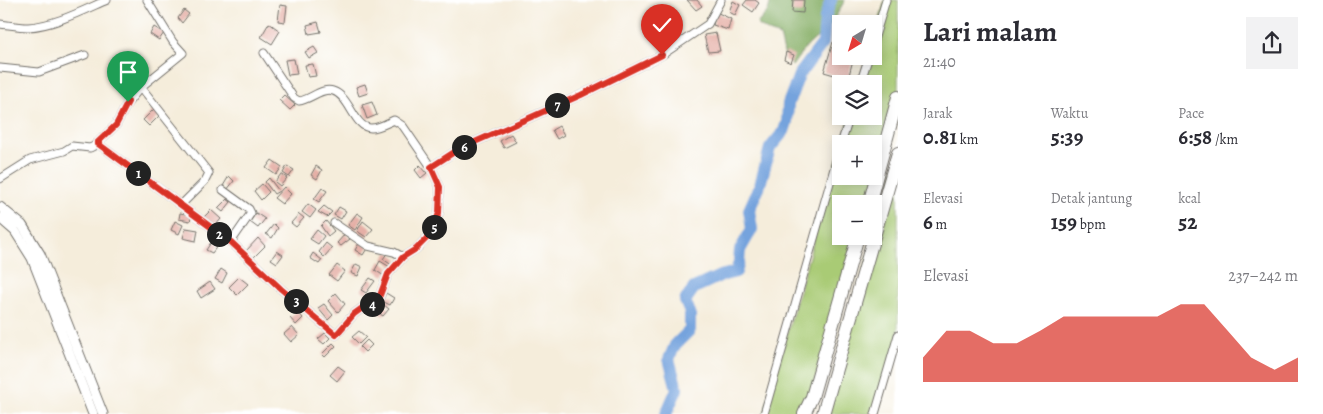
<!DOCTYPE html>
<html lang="id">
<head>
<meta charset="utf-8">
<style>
	body { margin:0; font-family:Alegreya,serif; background:#f2f2f3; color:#2b2b33; height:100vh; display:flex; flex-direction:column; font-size:19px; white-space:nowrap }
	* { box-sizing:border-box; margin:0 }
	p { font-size:16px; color:#7c7c81 }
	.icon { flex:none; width:28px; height:28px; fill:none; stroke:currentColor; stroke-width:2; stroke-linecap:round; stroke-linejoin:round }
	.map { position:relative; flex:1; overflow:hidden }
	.details { display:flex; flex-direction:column; background:#fff; width:425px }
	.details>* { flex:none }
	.needle { width:32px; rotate:218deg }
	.fabs { position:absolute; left:832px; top:15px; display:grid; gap:10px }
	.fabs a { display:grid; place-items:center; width:50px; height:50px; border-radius:0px; background:#fff; box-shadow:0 2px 12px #0003; font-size:25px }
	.pin { position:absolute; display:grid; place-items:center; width:42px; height:42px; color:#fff; margin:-51px -21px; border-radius:50% 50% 50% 0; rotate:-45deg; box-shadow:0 0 5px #0007 }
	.pin .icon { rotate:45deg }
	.km { position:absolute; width:25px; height:25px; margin:-12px; border-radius:50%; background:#222; color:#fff; font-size:14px; line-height:25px; text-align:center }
	.round { display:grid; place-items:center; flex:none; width:52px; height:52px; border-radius:0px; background:#f2f2f3 }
	.summary { display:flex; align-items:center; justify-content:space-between; height:85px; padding:0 25px }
	h1 { font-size:28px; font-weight:700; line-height:38px }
	.metrics { display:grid; grid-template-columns:repeat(3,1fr); gap:8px; height:85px; padding:5px 25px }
	.metrics div { display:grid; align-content:center }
	.metrics b { font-size:21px; font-weight:700 }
	.metrics small { font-size:14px; font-weight:400 }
	.metrics p { font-size:14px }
	.chart { height:140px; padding:10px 25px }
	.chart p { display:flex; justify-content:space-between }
	.chart svg { width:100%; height:90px; margin-top:5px; fill:#d93025; opacity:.7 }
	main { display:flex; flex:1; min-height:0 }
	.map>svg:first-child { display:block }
</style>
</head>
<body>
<main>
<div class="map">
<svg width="898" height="414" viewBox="0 0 898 414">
	<rect width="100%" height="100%" fill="#fff"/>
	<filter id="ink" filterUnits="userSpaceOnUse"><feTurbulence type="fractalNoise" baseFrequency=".02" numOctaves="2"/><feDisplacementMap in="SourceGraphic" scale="10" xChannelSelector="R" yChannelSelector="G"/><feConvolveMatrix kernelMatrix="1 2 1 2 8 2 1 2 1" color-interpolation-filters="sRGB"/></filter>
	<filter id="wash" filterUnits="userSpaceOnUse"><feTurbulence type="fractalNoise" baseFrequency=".0096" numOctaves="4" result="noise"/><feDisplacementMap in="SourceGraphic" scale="20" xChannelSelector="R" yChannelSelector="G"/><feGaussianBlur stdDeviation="1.12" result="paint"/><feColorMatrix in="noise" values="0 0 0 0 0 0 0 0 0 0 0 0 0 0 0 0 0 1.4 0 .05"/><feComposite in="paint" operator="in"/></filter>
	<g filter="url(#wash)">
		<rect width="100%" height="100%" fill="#f5eddb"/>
		<path fill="#a9cb74" stroke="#6a7b50" d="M885,0H898V97L869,204H841V236H858L806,414H764L841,145V176H874V144H842L850,116H874V84H860L869,56H874V40Z
			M898,153V343L877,414H823Z"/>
		<path fill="#86af66" stroke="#586d48" d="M771,0H845L831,25L805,48L792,66L784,53L780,36L769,32L757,24L768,11Z"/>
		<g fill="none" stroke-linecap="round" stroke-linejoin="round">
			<path stroke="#75a3dd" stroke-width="12" d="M666,414L677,389L669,359L675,345L690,330V313L685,301L694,288L720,276L736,272L739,262L740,250L752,229L749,210L760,185L770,148L784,131L787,122L788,104L799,75L823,43L825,17L831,0"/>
		</g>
		<g id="blocks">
			<path fill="#e5afa6" d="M687,0H697L702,6L696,10Z
				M747,0H755L759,3L753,12L743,5Z
				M793,0H804L803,13L792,12Z
				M733,1L740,5L735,15L729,12Z
				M280,5L287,6L285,22L278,21Z
				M184,10L189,14L182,23L178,18Z
				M716,12L731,19L728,30L713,25Z
				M318,22L321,32L309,34L307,25Z
				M269,23L280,31L272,44L261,37Z
				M154,27L164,33L159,40L150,34Z
				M716,33L720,51L708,52L704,35Z
				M833,42L841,45V56H854L848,79L824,72Z
				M314,47L318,53L309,58L305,52Z
				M786,52L794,55L791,63L784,60Z
				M294,59L297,74L288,75L285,60Z
				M313,64L316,76L308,77L305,65Z
				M365,84L368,93L359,96L356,87Z
				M284,95L295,105L290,110L279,100Z
				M372,102L377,115L367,119L362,105Z
				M154,109L160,115L149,126L143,120Z
				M559,126L564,135L557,139L552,130Z
				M511,134L516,142L504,148L500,141Z
				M272,160L282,167L276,175L266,168Z
				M420,165L427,173L421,178L415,170Z
				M287,166L294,170L289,177L283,173Z
				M316,166L322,170L317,179L311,175Z
				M281,174L287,178L280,186L275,182Z
				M229,176L234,181L227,190L223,186Z
				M269,178L279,191L274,194L265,182Z
				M262,184L269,192L261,200L254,191Z
				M284,187L291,194L282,204L274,198Z
				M322,188L327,191L319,202L314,199Z
				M227,199L231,202L223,212L218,208Z
				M308,204L316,210L310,218L302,212Z
				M324,206L332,212L327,217L318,212Z
				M339,207L346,211L341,219L334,215Z
				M211,210L221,219L215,226L204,217Z
				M180,213L192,215L190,221L179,219Z
				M256,213L265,219L258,228L250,222Z
				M357,213L363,217L355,230L348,225Z
				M299,214L304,218L296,227L291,223Z
				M175,221L183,225L179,234L171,230Z
				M326,221L334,231L328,236L321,226Z
				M363,221L373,229L366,237L357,231Z
				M274,224L278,228L272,238L266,234Z
				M186,228L198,230L196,241L183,238Z
				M317,230L324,236L318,244L310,239Z
				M345,234L350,239L341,246L337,243Z
				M258,238L265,246L253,258L246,251Z
				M212,241L218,245L212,253L206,250Z
				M360,242L368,247L363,255L355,250Z
				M326,243L332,248L324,257L319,252Z
				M277,251L283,255L277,263L271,259Z
				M388,252L398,259L393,266L383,259Z
				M313,253L322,260L319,264L310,258Z
				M380,261L390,267L384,276L375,270Z
				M356,264L362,267L358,276L351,273Z
				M337,265L345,271L337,281L329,275Z
				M221,269L227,273L222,283L215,279Z
				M239,277L248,284L237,295L229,287Z
				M370,278L375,281L366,293L361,290Z
				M210,282L215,289L201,298L197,291Z
				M336,293L345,304L338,312L328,301Z
				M386,293L394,298L390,305L382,301Z
				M379,301L389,309L383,316L373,309Z
				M324,304L333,315L328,320L318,308Z
				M297,311L303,318L296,325L290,318Z
				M292,327L299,335L291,342L284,334Z
				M359,331L366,337L359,344L352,337Z
				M325,333L330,338L324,344L318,339Z
				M367,340L372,345L365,352L360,347Z
				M333,343L336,346L325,357L322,354Z
				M338,366L345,371L337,381L330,375Z"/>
		</g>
	</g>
	<g filter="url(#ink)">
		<use href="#blocks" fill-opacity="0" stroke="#726f69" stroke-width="1"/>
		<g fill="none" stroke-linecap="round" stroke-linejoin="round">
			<defs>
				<path id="minor" d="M147,0L173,42L183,53L141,87L209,173L205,181L181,205
					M0,24C9,25 19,27 28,27C53,26 84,10 107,0
					M874,40L886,0
					M0,68L39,72L85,55
					M860,84L869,56
					M97,143L231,242L281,289L336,335L354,314L365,306L375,302L379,298L388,274L403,257L416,249L428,237L436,223L439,213L440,187L431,167L403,126L394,120C387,123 379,128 371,128C354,128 350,96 333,91C322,87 310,100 299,101L294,98L264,53
					M841,144L850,116
					M431,167L459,149L581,95L662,55L708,24L721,0
					M0,179L30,160L64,151L72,146L90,148L94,146L116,125L127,104L141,87
					M223,190L249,209L251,213L231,242
					M334,223L368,246L394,252L403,257
					M764,414L841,144
					M875,414L898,335"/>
				<path id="tertiary" d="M0,207L22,225L40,254L103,414
					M0,218L15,231L32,258L93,414"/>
				<path id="motorway" d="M869,204L898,97
					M804,414L812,397L858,236
					M823,414L898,153"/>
			</defs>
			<use href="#minor" stroke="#726f69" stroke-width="9"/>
			<use href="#tertiary" stroke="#726f69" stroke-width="11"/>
			<use href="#motorway" stroke="#726f69" stroke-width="14"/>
			<use href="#minor" stroke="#fff" stroke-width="7"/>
			<use href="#tertiary" stroke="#fff" stroke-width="9"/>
			<use href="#motorway" stroke="#fff" stroke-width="12"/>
		</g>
	</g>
	<g fill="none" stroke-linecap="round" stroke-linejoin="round" filter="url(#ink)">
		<defs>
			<path id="route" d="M128,102L116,125L97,143L231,242L281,289L336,335L354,314L365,306L376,302L379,298L388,274L403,257L416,249L428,237L432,231L439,213L440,187L431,167L459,149L581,95L662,55"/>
		</defs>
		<use href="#route" stroke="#fff" stroke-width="10"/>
		<use href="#route" stroke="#d93025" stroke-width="6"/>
	</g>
</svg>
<div class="fabs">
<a><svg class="needle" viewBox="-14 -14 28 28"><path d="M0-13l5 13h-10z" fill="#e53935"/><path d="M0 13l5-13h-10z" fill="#7c7c81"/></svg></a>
<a><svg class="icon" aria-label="layers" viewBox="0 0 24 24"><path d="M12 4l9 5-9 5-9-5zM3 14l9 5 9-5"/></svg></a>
<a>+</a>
<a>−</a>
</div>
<div class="pin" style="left:128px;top:102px;background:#1e9e55"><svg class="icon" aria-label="arrive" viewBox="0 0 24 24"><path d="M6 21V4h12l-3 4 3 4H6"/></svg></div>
<div class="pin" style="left:662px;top:55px;background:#d93025"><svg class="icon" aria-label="check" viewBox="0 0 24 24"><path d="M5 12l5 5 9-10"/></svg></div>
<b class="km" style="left:138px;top:173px">1</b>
<b class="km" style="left:219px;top:234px">2</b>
<b class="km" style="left:296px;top:301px">3</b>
<b class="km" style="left:372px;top:304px">4</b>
<b class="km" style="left:434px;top:227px">5</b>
<b class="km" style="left:464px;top:147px">6</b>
<b class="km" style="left:557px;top:105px">7</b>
</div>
<section class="details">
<div class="summary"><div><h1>Lari malam</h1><p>21:40</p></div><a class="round"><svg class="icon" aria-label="share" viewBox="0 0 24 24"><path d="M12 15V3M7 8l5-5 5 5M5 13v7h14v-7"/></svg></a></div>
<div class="metrics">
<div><p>Jarak</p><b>0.81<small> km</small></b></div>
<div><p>Waktu</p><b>5:39</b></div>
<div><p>Pace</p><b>6:58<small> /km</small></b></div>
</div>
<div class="metrics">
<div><p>Elevasi</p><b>6<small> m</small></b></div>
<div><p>Detak jantung</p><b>159<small> bpm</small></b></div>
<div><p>kcal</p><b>52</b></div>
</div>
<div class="chart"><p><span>Elevasi</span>237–242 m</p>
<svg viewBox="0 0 160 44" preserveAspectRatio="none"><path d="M0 44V32L10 19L20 19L30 25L40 25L50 19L60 12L70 12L80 12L90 12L100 12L110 6L120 6L130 19L140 32L150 38L160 32V44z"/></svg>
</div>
</section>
</main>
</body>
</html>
